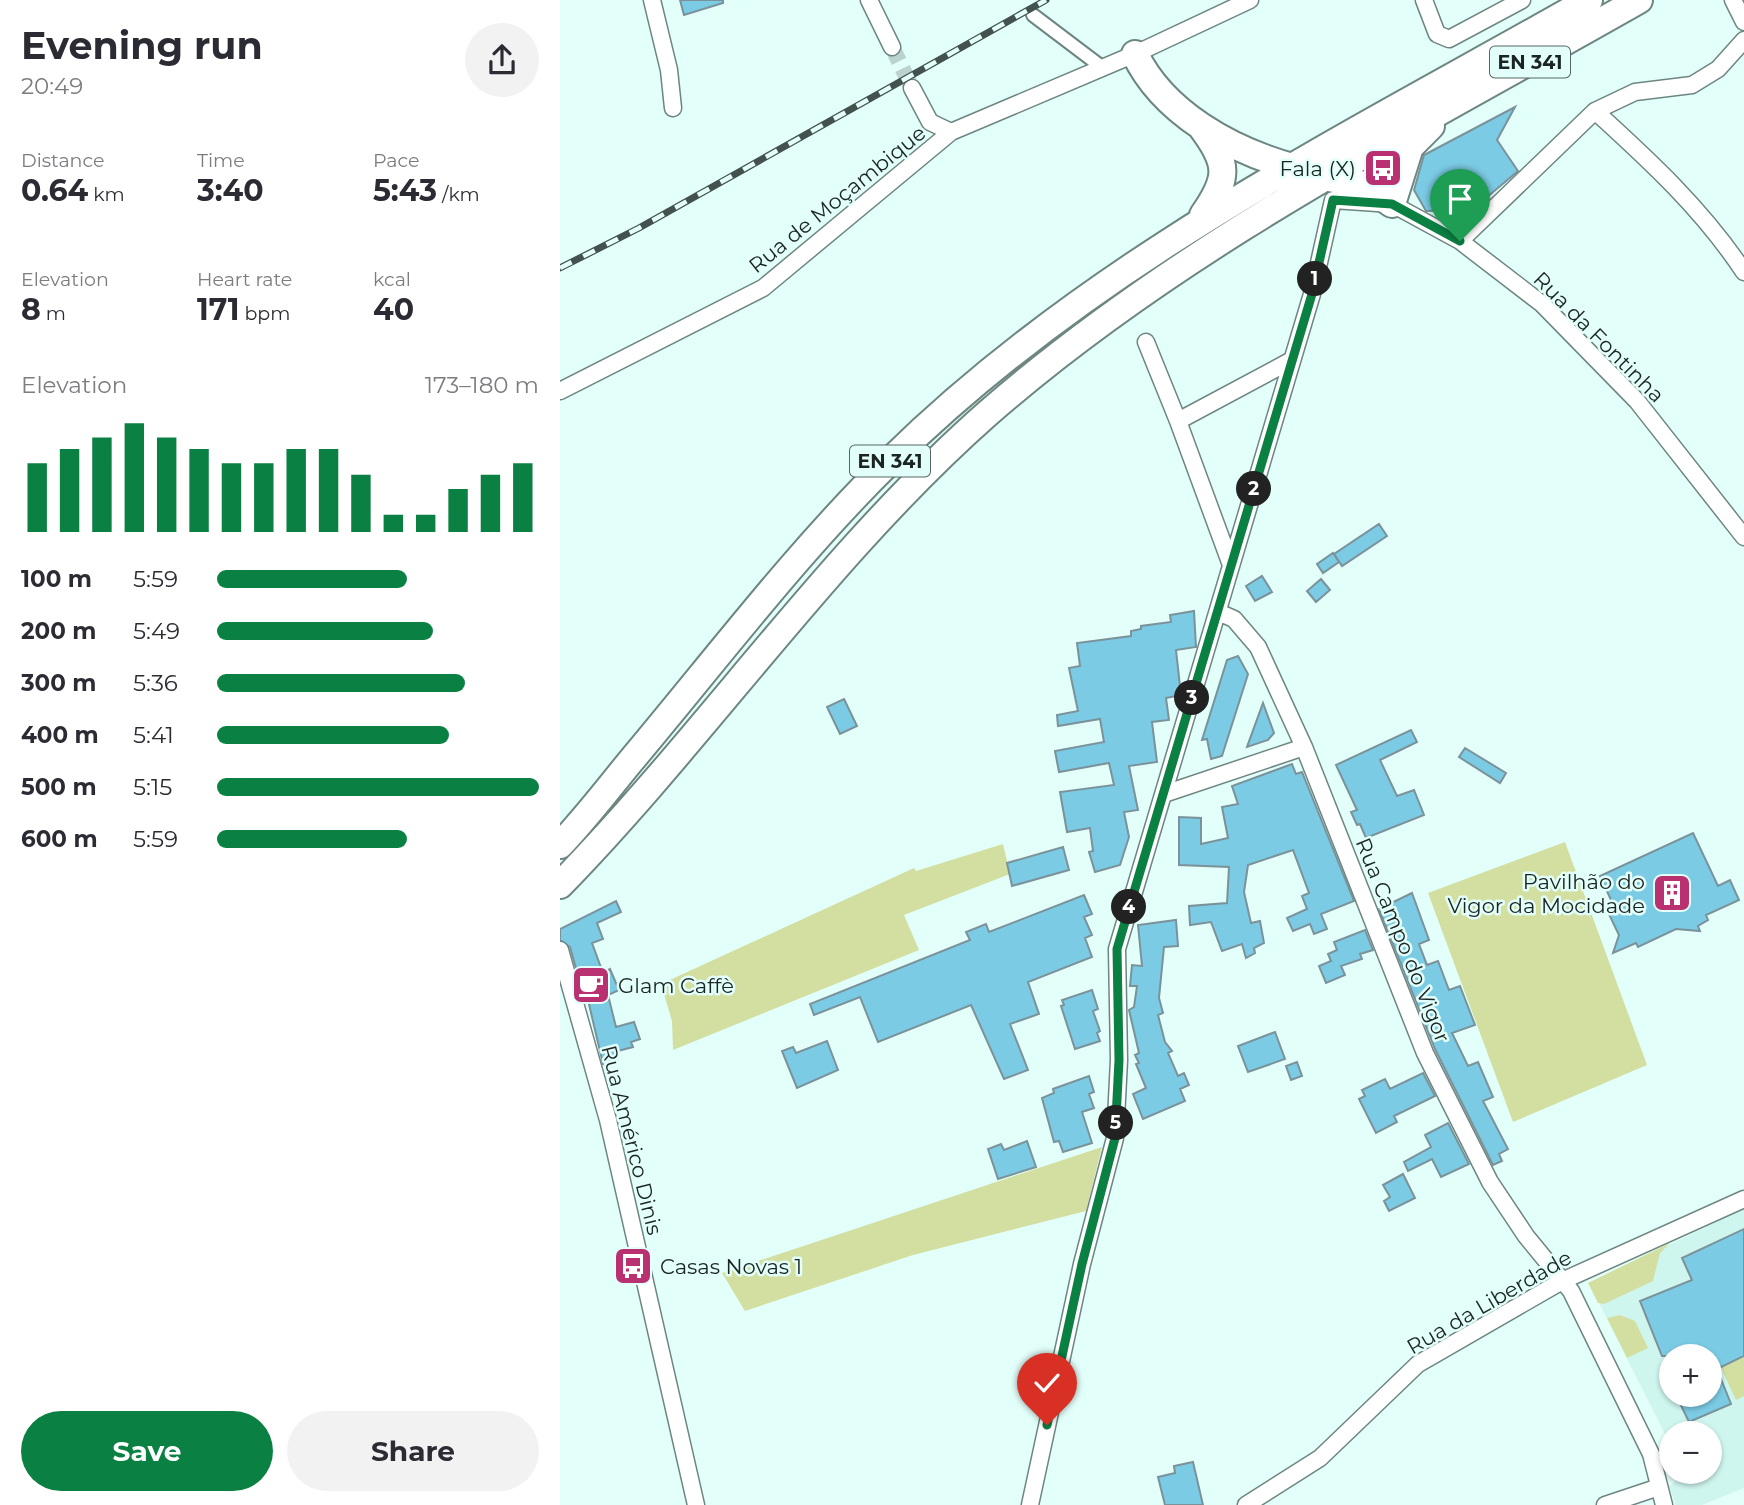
<!DOCTYPE html>
<html lang="en">
<head>
<meta charset="utf-8">
<style>
	body { margin:0; font-family:Montserrat,sans-serif; background:#f2f2f3; color:#2b2b33; height:100vh; display:flex; flex-direction:column; font-size:26px; white-space:nowrap }
	* { box-sizing:border-box; margin:0 }
	p { font-size:23px; color:#7c7c81 }
	.icon { flex:none; width:38px; height:38px; fill:none; stroke:currentColor; stroke-width:2; stroke-linecap:round; stroke-linejoin:round }
	.map { position:relative; flex:1; overflow:hidden }
	.drawer { display:flex; flex-direction:column; background:#fff; width:560px }
	.drawer>* { flex:none }
	.tools { position:absolute; left:1099px; top:1344px; display:grid; gap:14px }
	.tools a { display:grid; place-items:center; width:63px; height:63px; border-radius:50%; background:#fff; box-shadow:0 2px 5px #0004; font-size:35px }
	.pin { position:absolute; display:grid; place-items:center; width:60px; height:60px; color:#fff; margin:-72px -30px; border-radius:50% 50% 50% 0; rotate:-45deg; box-shadow:0 0 7px #0007 }
	.pin .icon { rotate:45deg }
	.km { position:absolute; width:35px; height:35px; margin:-18px; border-radius:50%; background:#222; color:#fff; font-size:19px; line-height:35px; text-align:center }
	.round { display:grid; place-items:center; flex:none; width:74px; height:74px; border-radius:37px; background:#f2f2f3 }
	.overview { display:flex; align-items:center; justify-content:space-between; height:119px; padding:0 21px }
	h1 { font-size:38px; font-weight:700; line-height:52px }
	.figures { display:grid; grid-template-columns:repeat(3,1fr); gap:10px; height:119px; padding:7px 21px }
	.figures div { display:grid; align-content:center }
	.figures b { font-size:30px; font-weight:700 }
	.figures small { font-size:19px; font-weight:400 }
	.figures p { font-size:19px }
	.chart { height:196px; padding:14px 21px }
	.chart p { display:flex; justify-content:space-between }
	.chart svg { width:100%; height:126px; margin-top:7px; stroke:#0b8043; stroke-width:6 }
	.button { display:flex; gap:14px; margin-top:auto; padding:14px 21px }
	.button a { flex:1; height:80px; border-radius:42px; background:#0b8043; color:#fff; font-size:28px; font-weight:700; line-height:80px; text-align:center }
	.button a+a { background:#f2f2f3; color:#2b2b33 }
	ul { padding:0 21px; list-style:none; font-size:23px }
	li { display:grid; grid-template-columns:112px 84px 1fr; align-items:center; height:52px }
	li i { height:18px; border-radius:9px; background:#0b8043 }
	main { display:flex; flex:1; min-height:0 }
	.map>svg:first-child { display:block }
</style>
</head>
<body>
<main>
<section class="drawer">
<div class="overview"><div><h1>Evening run</h1><p>20:49</p></div><a class="round"><svg class="icon" aria-label="share" viewBox="0 0 24 24"><path d="M12 15V3M7 8l5-5 5 5M5 13v7h14v-7"/></svg></a></div>
<div class="figures">
<div><p>Distance</p><b>0.64<small> km</small></b></div>
<div><p>Time</p><b>3:40</b></div>
<div><p>Pace</p><b>5:43<small> /km</small></b></div>
</div>
<div class="figures">
<div><p>Elevation</p><b>8<small> m</small></b></div>
<div><p>Heart rate</p><b>171<small> bpm</small></b></div>
<div><p>kcal</p><b>40</b></div>
</div>
<div class="chart"><p><span>Elevation</span>173–180 m</p>
<svg viewBox="0 0 160 44" preserveAspectRatio="none"><path d="M5 44V20M15 44V15M25 44V11M35 44V6M45 44V11M55 44V15M65 44V20M75 44V20M85 44V15M95 44V15M105 44V24M115 44V38M125 44V38M135 44V29M145 44V24M155 44V20"/></svg>
</div>
<ul>
<li><b>100 m</b>5:59<i style="width:59%"></i></li>
<li><b>200 m</b>5:49<i style="width:67%"></i></li>
<li><b>300 m</b>5:36<i style="width:77%"></i></li>
<li><b>400 m</b>5:41<i style="width:72%"></i></li>
<li><b>500 m</b>5:15<i style="width:100%"></i></li>
<li><b>600 m</b>5:59<i style="width:59%"></i></li>
</ul>
<div class="button"><a>Save</a><a>Share</a></div>
</section>
<div class="map">
<svg width="1184" height="1505" viewBox="0 0 1184 1505">
	<rect width="100%" height="100%" fill="#e3fffa"/>
	<path fill="#cff5ef" fill-rule="evenodd" d="M1184,1209V1488L1142,1505H1116L1109,1486L1125,1475L1124,1472H1150V1433H1111V1446L1029,1283ZM1111,1356H1150V1395H1111Z"/>
	<path fill="#d2dfa1" d="M1005,842L1087,1065L953,1122L868,893Z
		M443,844L450,874L344,915L359,950L113,1050L112,1021L101,984L354,868L356,871Z
		M542,1147L526,1211L353,1255L185,1311L162,1273Z
		M1110,1243L1100,1253L1093,1281L1044,1304L1038,1303L1028,1283Z
		M1060,1315L1075,1321L1088,1348L1067,1358L1047,1318Z
		M1184,1357V1396L1176,1400L1161,1368Z"/>
	<path fill="#7bcbe4" stroke="#7b929a" stroke-width="2" d="M120,0H163V3L124,15Z
		M955,107L937,140L958,171L926,198L904,210L866,211L854,190L864,155Z
		M819,524L827,536L782,566L774,554Z
		M773,553L779,562L763,573L757,564Z
		M702,576L712,592L695,601L686,586Z
		M761,579L770,590L756,602L747,591Z
		M634,611L636,647L616,650L621,695L606,698L609,720L592,722L597,762L569,766L578,810L564,812L569,837L560,865L535,872L529,852L533,851L530,828L507,832L500,792L554,785L549,763L499,772L495,751L544,742L540,719L498,726L497,715L518,711L509,668L520,666L517,643L571,636V631L581,629V626L611,622L610,615Z
		M678,656L688,674L662,756L651,759L647,739L642,740L667,660Z
		M284,699L297,726L280,734L267,707Z
		M703,703L714,733L708,740L687,747Z
		M851,730L857,742L820,760L837,796L854,790L864,815L806,838L800,824L797,825L791,812L797,810L776,765Z
		M905,748L946,773L940,783L899,757Z
		M732,764L736,774L742,772L794,901L761,914L767,929L754,934L750,924L733,931L727,918L747,909L742,896L749,893L733,850L688,865L684,892L691,923L700,921L704,943L694,948L695,953L686,958L682,944L662,951L651,922L630,925L629,906L667,903L669,867L619,865V817L641,818V844L668,838L662,807L678,804L672,786Z
		M1133,833L1158,886L1170,880L1179,900L1146,915L1148,920L1138,926L1140,931L1116,929L1078,947L1076,943L1053,953L1059,935L1044,904L1051,900L1040,876Z
		M503,847L509,870L452,886L447,863Z
		M852,893L869,940L859,944L867,965L878,961L889,990L900,986L915,1025L892,1033L908,1066L918,1062L933,1097L923,1101L948,1149L939,1154L942,1161L933,1165L875,1049L819,909Z
		M524,895L532,914L524,917L532,935L525,938L532,957L468,982L479,1014L450,1024L468,1070L444,1079L411,1005L318,1042L300,997L254,1015L250,1004L410,940L406,932L426,924L429,932Z
		M56,901L61,912L37,923L43,939L32,943L43,973L50,969L59,990L48,995L56,1027L74,1022L80,1039L71,1042L73,1047L54,1052L55,1060L43,1064L28,1000H25L10,947L0,940V929Z
		M616,920L618,946L604,947L599,998L603,1013L598,1015L605,1042L612,1051L608,1053L618,1076L624,1073L629,1085L620,1089L625,1101L583,1119L573,1094L586,1088L576,1064L579,1063L575,1055L579,1053L569,1010L574,1007L577,986H570L572,965L582,966L578,925Z
		M805,930L813,950L800,954L802,959L781,966L785,975L766,983L759,966L771,961L768,954L777,950L774,942Z
		M532,990L538,1009L533,1011L540,1031L537,1033L540,1041L515,1049L501,1006L504,1005L502,1000Z
		M715,1032L725,1059L688,1072L678,1046Z
		M267,1041L278,1070L237,1088L222,1051L233,1047L236,1053Z
		M737,1062L742,1076L731,1080L726,1066Z
		M863,1073L875,1096L834,1116L837,1122L816,1133L799,1099L805,1096L802,1090L825,1079L830,1089Z
		M529,1076L534,1092L529,1094L534,1108L522,1112L532,1143L503,1152L499,1141L494,1142L482,1098L494,1093L493,1089Z
		M888,1123L909,1164L881,1177L872,1159L848,1171L844,1162L871,1147L865,1135Z
		M467,1141L476,1167L438,1179L428,1149L441,1144L444,1150Z
		M843,1174L855,1198L829,1211L824,1201L830,1197L823,1185Z
		M1184,1229V1356L1157,1369L1171,1404L1129,1422L1116,1395H1150V1356H1102L1080,1301L1132,1280L1122,1258Z
		M633,1462L643,1505H605L598,1477L615,1473L614,1466Z"/>
	<g fill="none" stroke-linecap="round" stroke-linejoin="round">
		<path stroke="#bbd3cf" stroke-width="16" stroke-dasharray="16 8" stroke-linecap="butt" d="M332,47L352,88"/>
		<defs>
			<path id="pedestrian" d="M473,15L543,68"/>
			<path id="minor" d="M92,0L109,70L113,108
				M309,0L332,47
				M864,0L877,34L889,39L962,0
				M1173,0L1184,22
				M352,88L370,122L391,132L575,54L690,0
				M1035,111C1090,161 1143,210 1184,272
				M900,241L1035,111L1075,92L1132,85L1158,69L1184,40
				M586,342L618,421
				M0,391L203,288L391,132
				M671,565L618,421L732,360
				M658,612L674,619L698,647L744,747L865,1053L930,1182L966,1236L1011,1291L1091,1454L1104,1505
				M604,794L744,747
				M0,950L48,1120L136,1505
				M470,1505L522,1264L555,1138L559,1060L557,949L752,294L773,200L832,204L900,241L982,304L1077,401L1184,537
				M686,1505L760,1458L858,1364L1002,1281L1184,1199
				M1045,1505L1099,1487"/>
			<path id="trunk" d="M575,54C603,113 671,150 732,167
				M642,128C669,164 669,178 643,215
				M764,177L805,185L832,204L850,147L871,126
				M0,845C25,819 47,790 70,762C155,661 236,553 331,460C533,261 785,139 1029,0
				M0,885C148,733 268,554 428,413C623,243 856,127 1079,0"/>
		</defs>
		<use href="#pedestrian" stroke="#6d8682" stroke-width="16"/>
		<use href="#minor" stroke="#6d8682" stroke-width="19"/>
		<use href="#trunk" stroke="#6d8682" stroke-width="30"/>
		<use href="#pedestrian" stroke="#fff" stroke-width="12"/>
		<use href="#minor" stroke="#fff" stroke-width="16"/>
		<use href="#trunk" stroke="#fff" stroke-width="26"/>
		<defs>
			<path id="rail" d="M0,268L79,228L486,0"/>
		</defs>
		<use href="#rail" stroke="#43514f" stroke-width="7"/>
		<use href="#rail" stroke="#e3fffa" stroke-width="4.5" stroke-dasharray="13" stroke-linecap="butt"/>
	</g>
	<g fill="none" stroke-linecap="round" stroke-linejoin="round">
		<defs>
			<path id="route" d="M487,1425L522,1264L555,1138L559,1060L557,949L752,294L773,200L832,204L900,241"/>
		</defs>
		<use href="#route" stroke="#fff" stroke-width="14"/>
		<use href="#route" stroke="#0b8043" stroke-width="9"/>
	</g>
	<defs>
		<symbol id="bus-square" viewBox="-11 -11 22 22"><rect x="-9" y="-9" width="18" height="18" rx="4" fill="#b93171" stroke="#e3fffa"/><path d="M-5-6H5V4H4V6H2V4H-2V6H-4V4H-5ZM-3.5-4V0h7V-4ZM-3.5 1.2v1.5H-2V1.2ZM2 1.2v1.5H3.5V1.2Z" fill="#fff"/></symbol>
		<symbol id="building-square" viewBox="-11 -11 22 22"><rect x="-9" y="-9" width="18" height="18" rx="4" fill="#b93171" stroke="#e3fffa"/><path d="M-4-6H4V6H1V3H-1V6H-4ZM-2.5-4.3h1.7v1.8h-1.7ZM.8-4.3h1.7v1.8H.8ZM-2.5-1h1.7V.8h-1.7ZM.8-1h1.7V.8H.8Z" fill="#fff"/></symbol>
		<symbol id="cafe-square" viewBox="-11 -11 22 22"><rect x="-9" y="-9" width="18" height="18" rx="4" fill="#b93171" stroke="#e3fffa"/><path d="M-5.5-4.5H6V0H3Q3 3.5 0 3.5H-2.5Q-5.5 3.5-5.5 0ZM3-3.2v2h1.7v-2ZM-6 4.5H4V6H-6Z" fill="#fff"/></symbol>
	</defs>
	<g fill-rule="evenodd">
		<use href="#bus-square" x="801" y="146" width="44" height="44"/>
		<use href="#building-square" x="1090" y="871" width="44" height="44"/>
		<use href="#cafe-square" x="9" y="963" width="44" height="44"/>
		<use href="#bus-square" x="51" y="1244" width="44" height="44"/>
	</g>
	<g text-anchor="middle" dominant-baseline="central" stroke-width="5" stroke-linejoin="round" paint-order="stroke">
		<g fill="#e3fffa" stroke="#566664" stroke-width="2">
			<rect x="930" y="46.5" width="80" height="31" rx="5"/>
			<rect x="290" y="445.5" width="80" height="31" rx="5"/>
		</g>
		<g font-size="19" font-weight="bold" fill="#1a2423">
			<text x="970" y="62">EN 341</text>
			<text x="330" y="461">EN 341</text>
		</g>
		<g font-size="21" fill="#1a2423" stroke="#e3fffa" text-anchor="end">
			<text x="796" y="168">Fala (X)</text>
			<text x="1085" y="881">Pavilhão do<tspan x="1085" dy="24">Vigor da Mocidade</tspan></text>
			<text x="58" y="985" text-anchor="start">Glam Caffè</text>
			<text x="100" y="1266" text-anchor="start">Casas Novas 1</text>
		</g>
		<g font-size="21" fill="#1a2423" stroke="#e3fffa">
			<text transform="translate(277 199) rotate(-39)">Rua de Moçambique</text>
			<text transform="translate(1039 337) rotate(45)">Rua da Fontinha</text>
			<text transform="translate(843 940) rotate(68)">Rua Campo do Vigor</text>
			<text transform="translate(72 1140) rotate(76)">Rua Américo Dinis</text>
			<text transform="translate(929 1302) rotate(-30)">Rua da Liberdade</text>
		</g>
	</g>
</svg>
<div class="tools">
<a>+</a>
<a>−</a>
</div>
<div class="pin" style="left:900px;top:241px;background:#1e9e55"><svg class="icon" aria-label="arrive" viewBox="0 0 24 24"><path d="M6 21V4h12l-3 4 3 4H6"/></svg></div>
<div class="pin" style="left:487px;top:1425px;background:#d93025"><svg class="icon" aria-label="check" viewBox="0 0 24 24"><path d="M5 12l5 5 9-10"/></svg></div>
<b class="km" style="left:755px;top:279px">1</b>
<b class="km" style="left:694px;top:489px">2</b>
<b class="km" style="left:632px;top:698px">3</b>
<b class="km" style="left:569px;top:907px">4</b>
<b class="km" style="left:556px;top:1123px">5</b>
</div>
</main>
</body>
</html>
